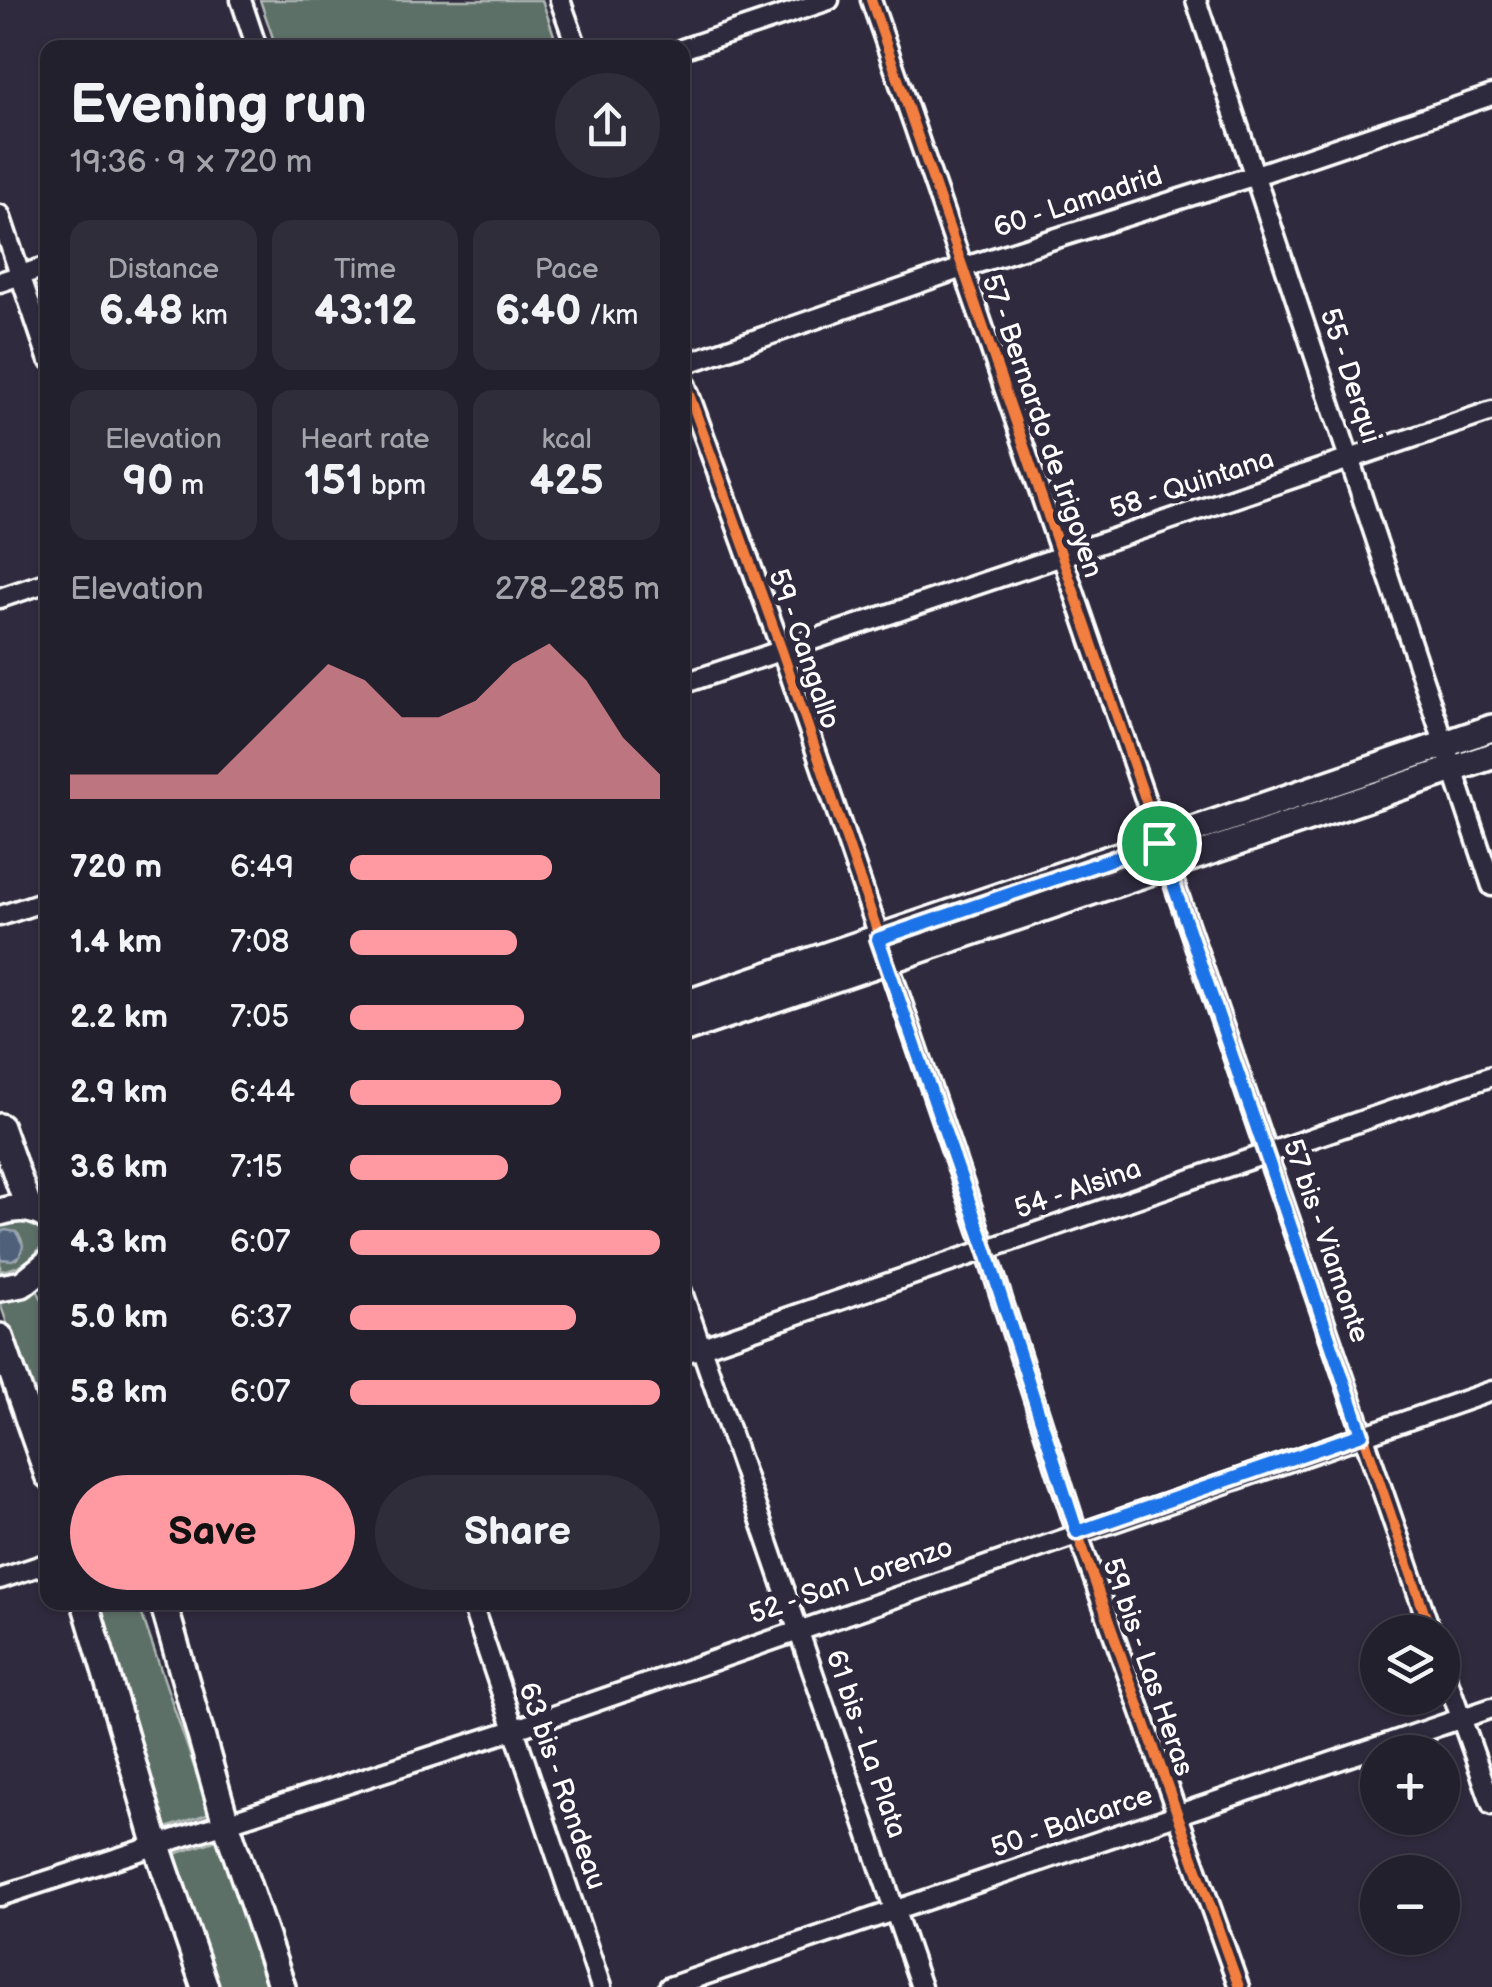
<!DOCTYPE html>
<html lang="en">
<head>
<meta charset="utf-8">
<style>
	body { margin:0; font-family:"Balsamiq Sans",sans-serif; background:#2f2d3a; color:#f1f3f6; height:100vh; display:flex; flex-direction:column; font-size:38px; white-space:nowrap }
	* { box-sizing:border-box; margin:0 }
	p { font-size:32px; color:#a3a3aa }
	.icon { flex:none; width:55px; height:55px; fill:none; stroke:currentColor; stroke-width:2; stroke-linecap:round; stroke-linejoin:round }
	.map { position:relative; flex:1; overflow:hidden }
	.sheet { position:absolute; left:40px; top:40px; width:650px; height:1570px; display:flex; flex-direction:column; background:#23202e; border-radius:20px; box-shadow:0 2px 8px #0004,0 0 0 2px #403e4a }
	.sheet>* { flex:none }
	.buttons { position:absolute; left:1360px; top:1615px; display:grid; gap:20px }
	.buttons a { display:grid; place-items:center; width:100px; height:100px; border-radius:50%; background:#23202e; box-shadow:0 2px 8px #0004,0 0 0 2px #403e4a; font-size:50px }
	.pin { position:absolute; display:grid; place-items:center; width:85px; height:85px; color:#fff; margin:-42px; border:5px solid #fff; border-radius:50%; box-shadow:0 2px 10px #0007 }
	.round { display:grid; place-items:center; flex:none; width:105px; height:105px; border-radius:52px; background:#2f2d3a }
	.head { display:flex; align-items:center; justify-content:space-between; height:170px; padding:0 30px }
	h1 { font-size:55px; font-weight:700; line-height:75px }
	.stats { display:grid; grid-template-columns:repeat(3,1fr); gap:15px; height:170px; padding:10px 30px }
	.stats div { display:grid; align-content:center; border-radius:20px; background:#2f2d3a; text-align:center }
	.stats b { font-size:42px; font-weight:700 }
	.stats small { font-size:28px; font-weight:400 }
	.stats p { font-size:28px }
	.chart { height:280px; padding:20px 30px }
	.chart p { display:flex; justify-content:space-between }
	.chart svg { width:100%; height:180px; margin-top:10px; fill:#ff9aa2; opacity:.7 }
	.button { display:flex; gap:20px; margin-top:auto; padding:20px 30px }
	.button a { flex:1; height:115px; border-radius:60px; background:#ff9aa2; color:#111; font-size:40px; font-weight:700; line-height:115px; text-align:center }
	.button a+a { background:#2f2d3a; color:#f1f3f6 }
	ul { padding:0 30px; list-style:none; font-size:32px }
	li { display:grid; grid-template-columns:160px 120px 1fr; align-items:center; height:75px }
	li i { height:25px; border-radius:12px; background:#ff9aa2 }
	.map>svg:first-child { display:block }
</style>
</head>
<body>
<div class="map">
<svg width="1492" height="1987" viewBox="0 0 1492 1987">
	<rect width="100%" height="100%" fill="#2f2a3d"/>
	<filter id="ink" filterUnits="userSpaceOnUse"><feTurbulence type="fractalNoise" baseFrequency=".01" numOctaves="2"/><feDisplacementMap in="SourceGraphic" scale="20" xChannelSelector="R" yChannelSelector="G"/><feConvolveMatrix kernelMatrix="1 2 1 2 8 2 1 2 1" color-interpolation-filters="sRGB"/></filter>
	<g filter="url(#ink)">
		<path fill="#5d6f67" stroke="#aeb7b3" stroke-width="2.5" d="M260,0H542L558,47H276Z
			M18,1217L45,1225L47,1234C39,1256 23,1268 0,1271V1259H16C25,1251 24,1240 16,1232H0V1220Z
			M32,1279L47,1310V1441L0,1303V1291Z
			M87,1603H138L210,1813L164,1829Z
			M220,1839L270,1987H220L175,1854Z"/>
		<path fill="#50617a" stroke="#96a0af" stroke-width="2.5" d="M6,1230L16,1232L23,1245L20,1255L12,1260L0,1259V1232Z"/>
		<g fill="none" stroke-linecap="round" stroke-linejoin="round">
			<defs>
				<path id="street" d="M241,0L257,48
					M560,0L577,48
					M871,0L1431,1632
					M1196,0L1492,886
					M682,49L829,0
					M0,215L48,358
					M0,282L48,266
					M682,365L965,267L1256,175L1492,95
					M682,375L782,651L986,1250L1077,1532L1239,1987
					M0,598L48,582
					M682,684L1492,411
					M0,916L48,900
					M682,1292L921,1987
					M682,1354L1492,1076
					M0,1579L48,1563
					M471,1602L601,1987
					M1442,1664L1492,1805
					M0,1896L513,1730L1492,1391
					M669,1987L1492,1708"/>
				<path id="secondary" d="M682,1005L1492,728
					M682,1030L1492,756
					M0,1127L29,1209
					M0,1212C16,1207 34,1206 48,1218
					M0,1288L22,1284L48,1263
					M0,1337L48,1475
					M85,1602L157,1846L205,1987
					M163,1602L226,1823L282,1987"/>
			</defs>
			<use href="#street" stroke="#fff" stroke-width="25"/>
			<use href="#secondary" stroke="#fff" stroke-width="32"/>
			<use href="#street" stroke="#2f2a3d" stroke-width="18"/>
			<use href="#secondary" stroke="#2f2a3d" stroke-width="25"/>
			<defs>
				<path id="cycleway" d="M871,0L1431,1632
					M682,375L782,651L986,1250L1077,1532L1239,1987"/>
			</defs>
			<use href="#cycleway" stroke="#2f2a3d" stroke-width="16"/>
			<use href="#cycleway" stroke="#f27e40" stroke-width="10"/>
		</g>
	</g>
	<g fill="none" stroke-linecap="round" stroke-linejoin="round" filter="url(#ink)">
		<defs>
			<path id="route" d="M1159,843L1362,1434L1077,1532L986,1250L878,939Z"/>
		</defs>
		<use href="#route" stroke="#fff" stroke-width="20"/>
		<use href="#route" stroke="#1a73e8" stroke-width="12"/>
	</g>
	<g text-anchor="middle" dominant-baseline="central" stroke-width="10" stroke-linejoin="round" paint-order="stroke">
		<g font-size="28" fill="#fff" stroke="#2f2a3d">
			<text transform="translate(1078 202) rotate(-18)">60 - Lamadrid</text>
			<text transform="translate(1350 376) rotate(72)">55 - Derqui</text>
			<text transform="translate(1042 426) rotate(71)">57 - Bernardo de Irigoyen</text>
			<text transform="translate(1192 484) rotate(-18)">58 - Quintana</text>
			<text transform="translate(804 649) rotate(71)">59 - Cangallo</text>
			<text transform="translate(1078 1189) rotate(-19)">54 - Alsina</text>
			<text transform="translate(1326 1241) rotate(71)">57 bis - Viamonte</text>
			<text transform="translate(851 1581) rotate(-19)">52 - San Lorenzo</text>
			<text transform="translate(1148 1667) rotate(71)">59 bis - Las Heras</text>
			<text transform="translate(866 1744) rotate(71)">61 bis - La Plata</text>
			<text transform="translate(562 1786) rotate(71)">63 bis - Rondeau</text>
			<text transform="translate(1072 1822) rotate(-19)">50 - Balcarce</text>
		</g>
	</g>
</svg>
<div class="buttons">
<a><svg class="icon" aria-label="layers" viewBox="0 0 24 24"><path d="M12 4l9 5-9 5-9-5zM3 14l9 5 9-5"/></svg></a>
<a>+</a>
<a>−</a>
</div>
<div class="pin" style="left:1159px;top:843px;background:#1e9e55"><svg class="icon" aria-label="arrive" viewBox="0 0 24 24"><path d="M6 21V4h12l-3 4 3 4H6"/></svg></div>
<section class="sheet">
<div class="head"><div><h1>Evening run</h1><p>19:36 · 9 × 720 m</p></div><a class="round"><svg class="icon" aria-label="share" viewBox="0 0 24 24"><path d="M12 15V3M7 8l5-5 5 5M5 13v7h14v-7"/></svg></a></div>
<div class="stats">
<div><p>Distance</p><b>6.48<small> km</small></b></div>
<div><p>Time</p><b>43:12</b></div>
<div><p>Pace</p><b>6:40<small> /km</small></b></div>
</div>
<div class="stats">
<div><p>Elevation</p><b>90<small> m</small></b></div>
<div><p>Heart rate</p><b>151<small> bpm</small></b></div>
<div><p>kcal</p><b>425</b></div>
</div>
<div class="chart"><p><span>Elevation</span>278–285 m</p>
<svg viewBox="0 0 160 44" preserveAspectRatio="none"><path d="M0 44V38L10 38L20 38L30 38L40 38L50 29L60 20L70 11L80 15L90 24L100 24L110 20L120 11L130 6L140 15L150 29L160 38V44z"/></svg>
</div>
<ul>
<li><b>720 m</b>6:49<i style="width:65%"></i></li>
<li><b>1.4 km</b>7:08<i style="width:54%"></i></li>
<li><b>2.2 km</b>7:05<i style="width:56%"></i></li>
<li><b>2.9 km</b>6:44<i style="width:68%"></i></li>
<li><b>3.6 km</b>7:15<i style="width:51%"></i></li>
<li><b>4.3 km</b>6:07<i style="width:100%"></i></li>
<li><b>5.0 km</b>6:37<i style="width:73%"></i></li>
<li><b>5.8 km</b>6:07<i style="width:100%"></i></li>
</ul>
<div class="button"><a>Save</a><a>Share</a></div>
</section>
</div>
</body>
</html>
